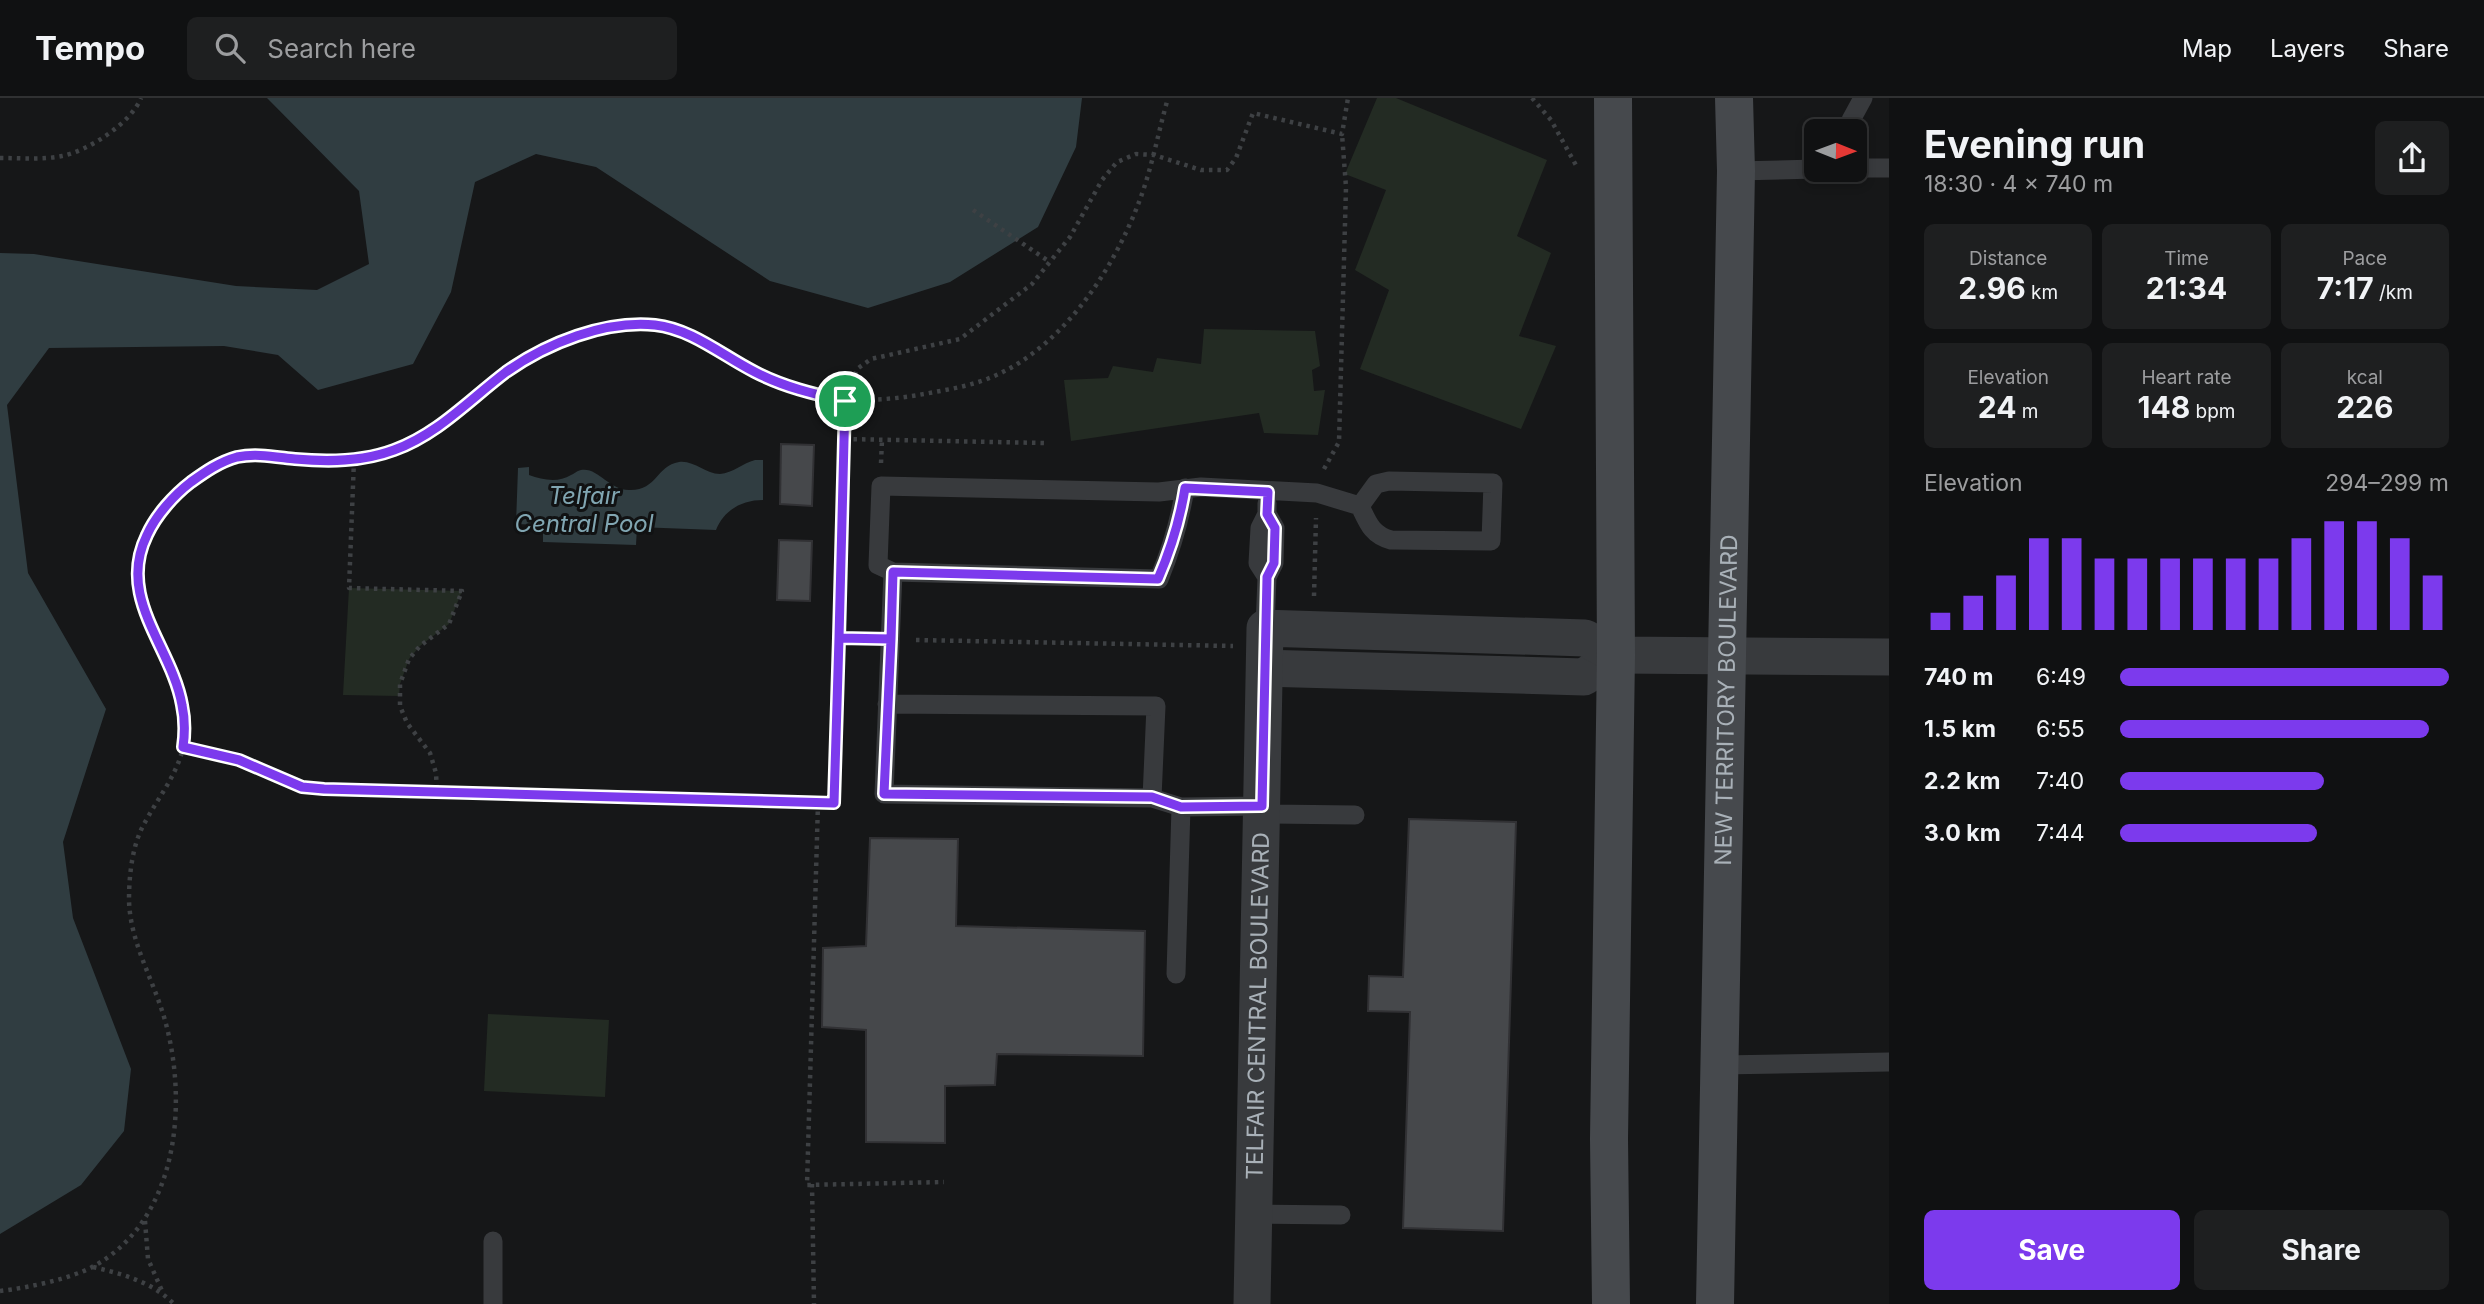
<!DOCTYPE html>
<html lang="en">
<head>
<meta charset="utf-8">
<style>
	body { margin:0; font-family:Inter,sans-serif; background:#1e1f20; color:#f1f3f6; height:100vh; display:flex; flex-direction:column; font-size:26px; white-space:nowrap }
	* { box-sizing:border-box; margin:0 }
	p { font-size:23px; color:#9c9d9f }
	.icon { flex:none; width:38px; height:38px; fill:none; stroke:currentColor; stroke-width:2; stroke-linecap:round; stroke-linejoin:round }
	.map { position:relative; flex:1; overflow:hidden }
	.drawer { display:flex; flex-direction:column; background:#101112; width:595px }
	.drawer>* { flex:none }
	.needle { width:46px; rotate:91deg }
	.controls { position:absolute; left:1804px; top:21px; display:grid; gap:14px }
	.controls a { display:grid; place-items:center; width:63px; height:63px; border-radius:10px; background:#101112; box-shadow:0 4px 10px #0003,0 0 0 2px #303132; font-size:35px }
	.pin { position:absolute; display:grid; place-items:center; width:60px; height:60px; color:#fff; margin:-30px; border:4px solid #fff; border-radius:50%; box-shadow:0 2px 7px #0007 }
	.round { display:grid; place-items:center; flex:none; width:74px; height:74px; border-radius:10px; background:#1e1f20 }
	.summary { display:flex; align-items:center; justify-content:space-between; height:119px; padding:0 35px }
	h1 { font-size:38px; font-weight:700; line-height:52px }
	.figures { display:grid; grid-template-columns:repeat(3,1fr); gap:10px; height:119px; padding:7px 35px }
	.figures div { display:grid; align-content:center; border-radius:10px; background:#1e1f20; text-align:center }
	.figures b { font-size:30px; font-weight:700 }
	.figures small { font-size:19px; font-weight:400 }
	.figures p { font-size:19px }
	.chart { height:196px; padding:14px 35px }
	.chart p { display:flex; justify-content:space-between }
	.chart svg { width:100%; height:126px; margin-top:7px; stroke:#7c3aed; stroke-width:6 }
	.button { display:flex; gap:14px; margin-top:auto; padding:14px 35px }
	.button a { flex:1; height:80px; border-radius:10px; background:#7c3aed; color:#fff; font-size:28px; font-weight:700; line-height:80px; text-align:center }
	.button a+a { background:#1e1f20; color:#f1f3f6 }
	ul { padding:0 35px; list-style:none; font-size:23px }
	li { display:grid; grid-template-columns:112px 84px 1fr; align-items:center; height:52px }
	li i { height:18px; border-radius:9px; background:#7c3aed }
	header { display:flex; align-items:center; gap:42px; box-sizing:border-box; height:98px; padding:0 35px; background:#101112; border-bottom:2px solid #303132 }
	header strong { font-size:33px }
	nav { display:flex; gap:38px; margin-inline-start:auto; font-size:24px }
	.search { width:490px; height:63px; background:#1e1f20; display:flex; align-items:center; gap:18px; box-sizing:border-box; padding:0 24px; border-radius:10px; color:#9c9d9f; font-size:26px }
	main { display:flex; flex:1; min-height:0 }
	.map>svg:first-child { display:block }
</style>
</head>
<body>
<header>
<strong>Tempo</strong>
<div class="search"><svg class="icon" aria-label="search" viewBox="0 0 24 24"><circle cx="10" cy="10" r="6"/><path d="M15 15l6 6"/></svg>Search here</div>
<nav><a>Map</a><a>Layers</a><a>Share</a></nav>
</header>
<main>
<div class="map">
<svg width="1889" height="1206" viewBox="0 0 1889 1206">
	<rect width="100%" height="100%" fill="#161718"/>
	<path fill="#232b23" d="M1377,0H1396L1547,62L1517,138L1551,155L1519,238L1556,248L1521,331L1360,271L1389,192L1355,172L1386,92L1345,76Z
		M1204,231L1315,233L1320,268L1312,272L1314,293L1325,292L1318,337L1264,335L1259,315L1071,343L1064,282L1108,280L1113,268L1153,274L1157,260L1201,266Z
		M349,490L462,493L449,526L420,548L409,561L400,586L399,598L343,597Z
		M488,916L609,922L605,999L484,993Z"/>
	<path fill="#303d41" d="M267,0H1082L1076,49L1038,129L950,184L868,210L770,183L596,69L536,56L475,84L451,194L413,266L318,292L278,257L224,248L49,250L7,307L28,475L106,611L63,744L73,820L131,971L124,1033L81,1087L0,1136V155L34,156L236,188L317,192L369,166L359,93Z
		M755,362H763V402C742,402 724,412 716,432L637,429L636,447L543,444V427L516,426L518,370L529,369V377C543,382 558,385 571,377C576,375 576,373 581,372C598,369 609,392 629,392C657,393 656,368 679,364C694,362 705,376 720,376C733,375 743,365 755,362Z"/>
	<path fill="#46484b" stroke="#313134" stroke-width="2" d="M781,346L814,347L812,408L780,406Z
		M779,442L812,443L810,503L777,502Z
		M1409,721L1516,724L1503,1133L1403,1130L1410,914L1368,913L1369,878L1403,879Z
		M870,740L958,741L956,828L1145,833L1143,958L997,956L995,987L945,988V1045L866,1044V932L822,929L823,850L866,848Z"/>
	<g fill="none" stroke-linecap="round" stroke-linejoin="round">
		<path stroke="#3e4144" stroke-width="4.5" stroke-dasharray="3.5 5" stroke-linecap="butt" d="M1532,0L1551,22L1577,69
			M0,60C20,60 42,62 62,58C88,53 131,25 141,0
			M973,112L1050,164
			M845,341L1044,345
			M354,362L349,490L462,493L449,526L420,548L409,561L400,586V608L407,625L430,655L436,675L437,694
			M881,365L882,342
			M1324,371L1339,344L1346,89L1342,36
			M1314,498L1316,420
			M839,540L865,541
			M916,542L1233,548
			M183,649L239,662L302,689L324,691L834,705L846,303L857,271L871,261L960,241L1032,186L1070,139L1102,82L1117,64L1136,56L1154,57L1201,72H1227L1236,60L1253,15L1342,36L1348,0
			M818,705L807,1087L944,1084
			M812,1086L814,1206
			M145,1123L148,1161L163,1195
			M93,1169C123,1176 152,1184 174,1206
			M0,1193C26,1190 71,1181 94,1168C177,1122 188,1009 166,926C155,884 130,846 129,802C129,778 132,749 143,728C160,695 186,668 185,629C183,588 159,555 145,518C129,471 146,423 182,390C197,377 219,363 239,359C263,354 290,361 314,362C336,364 358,362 379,357C431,343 463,305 505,275C539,250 583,231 625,228C696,222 741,276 805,294C844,305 885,303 924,296C945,292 966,289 987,281C1060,253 1112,175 1139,104C1152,70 1158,35 1168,0"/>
		<path stroke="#383a3d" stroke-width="19" d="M1852,33L1851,22L1863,0
			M1855,70H1889
			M1736,73L1816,71
			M893,474L1159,481C1171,452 1180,422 1185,390
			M1267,479L1258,465L1260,430L1267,416V405
			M1265,530L1267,479L1274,465L1275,430L1267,416
			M887,606L1156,608L1152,700
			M1262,708L1181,709L1152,700L884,696L893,474L878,467L881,388L1159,394L1201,389L1317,395L1360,408C1368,425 1372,437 1391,442L1491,443L1493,385L1389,383L1376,386L1360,408
			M1261,716L1355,717
			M1176,876L1181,709
			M1720,967L1889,964
			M1254,1116L1341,1117
			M493,1143V1206"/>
		<g stroke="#383a3d" stroke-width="37">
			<path d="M1265,570L1584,579L1616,557"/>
			<path id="s1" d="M1252,1206L1265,530L1585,540L1616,557L1889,559"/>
		</g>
		<g stroke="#46494d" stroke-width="38">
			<path d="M1611,1206L1609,1041L1616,557L1613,0"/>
			<path id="s2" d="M1715,1206L1736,73L1734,0"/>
		</g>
	</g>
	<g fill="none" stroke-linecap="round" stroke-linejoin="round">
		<defs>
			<path id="route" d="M845,303C814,296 784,289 755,274C723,258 692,231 655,227C605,222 547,245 506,274C469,302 438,336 394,352C362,364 328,364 295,361C276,359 256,355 237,359C219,364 205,374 191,384C174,397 156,417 147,437C116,500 172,549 182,607C185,621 185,635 183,649L239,662L302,689L324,691L834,705L839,540L891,541L884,696L1152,699L1181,709L1262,708L1267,479L1274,465L1275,430L1267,416L1268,394L1185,390C1180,422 1171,451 1158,481L893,474L891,541L839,540L845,303"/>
		</defs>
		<use href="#route" stroke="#fff" stroke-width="14"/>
		<use href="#route" stroke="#7c3aed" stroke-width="9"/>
	</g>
	<g text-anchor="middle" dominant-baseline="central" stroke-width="6" stroke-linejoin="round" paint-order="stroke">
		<g font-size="23" fill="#a9b1b8" stroke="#111213">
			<text stroke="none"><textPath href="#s2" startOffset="604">NEW TERRITORY BOULEVARD</textPath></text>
			<text stroke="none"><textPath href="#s1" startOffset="298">TELFAIR CENTRAL BOULEVARD</textPath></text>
		</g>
		<g font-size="24" font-style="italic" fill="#81a6b2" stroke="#111213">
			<text x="584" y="397">Telfair<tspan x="584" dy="28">Central Pool</tspan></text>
		</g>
	</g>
</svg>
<div class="controls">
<a><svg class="needle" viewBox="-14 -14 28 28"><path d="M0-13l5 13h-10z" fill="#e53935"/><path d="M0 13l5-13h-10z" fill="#9c9d9f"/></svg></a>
</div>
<div class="pin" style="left:845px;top:303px;background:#1e9e55"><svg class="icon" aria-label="arrive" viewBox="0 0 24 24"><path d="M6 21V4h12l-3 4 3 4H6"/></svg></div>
</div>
<section class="drawer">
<div class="summary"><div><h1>Evening run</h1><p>18:30 · 4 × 740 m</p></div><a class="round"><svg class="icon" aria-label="share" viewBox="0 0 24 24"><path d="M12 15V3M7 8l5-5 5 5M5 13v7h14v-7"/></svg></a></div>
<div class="figures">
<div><p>Distance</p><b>2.96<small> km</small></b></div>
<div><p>Time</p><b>21:34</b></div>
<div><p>Pace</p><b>7:17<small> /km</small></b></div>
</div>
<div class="figures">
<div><p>Elevation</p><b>24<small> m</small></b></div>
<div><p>Heart rate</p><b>148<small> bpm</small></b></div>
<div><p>kcal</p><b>226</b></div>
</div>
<div class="chart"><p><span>Elevation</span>294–299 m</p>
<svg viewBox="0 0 160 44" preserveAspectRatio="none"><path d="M5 44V38M15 44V32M25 44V25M35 44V12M45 44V12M55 44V19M65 44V19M75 44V19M85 44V19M95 44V19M105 44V19M115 44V12M125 44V6M135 44V6M145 44V12M155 44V25"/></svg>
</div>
<ul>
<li><b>740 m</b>6:49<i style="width:100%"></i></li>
<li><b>1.5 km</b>6:55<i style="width:94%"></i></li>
<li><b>2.2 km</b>7:40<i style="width:62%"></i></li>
<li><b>3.0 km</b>7:44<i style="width:60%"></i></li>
</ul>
<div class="button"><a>Save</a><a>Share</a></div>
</section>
</main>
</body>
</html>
